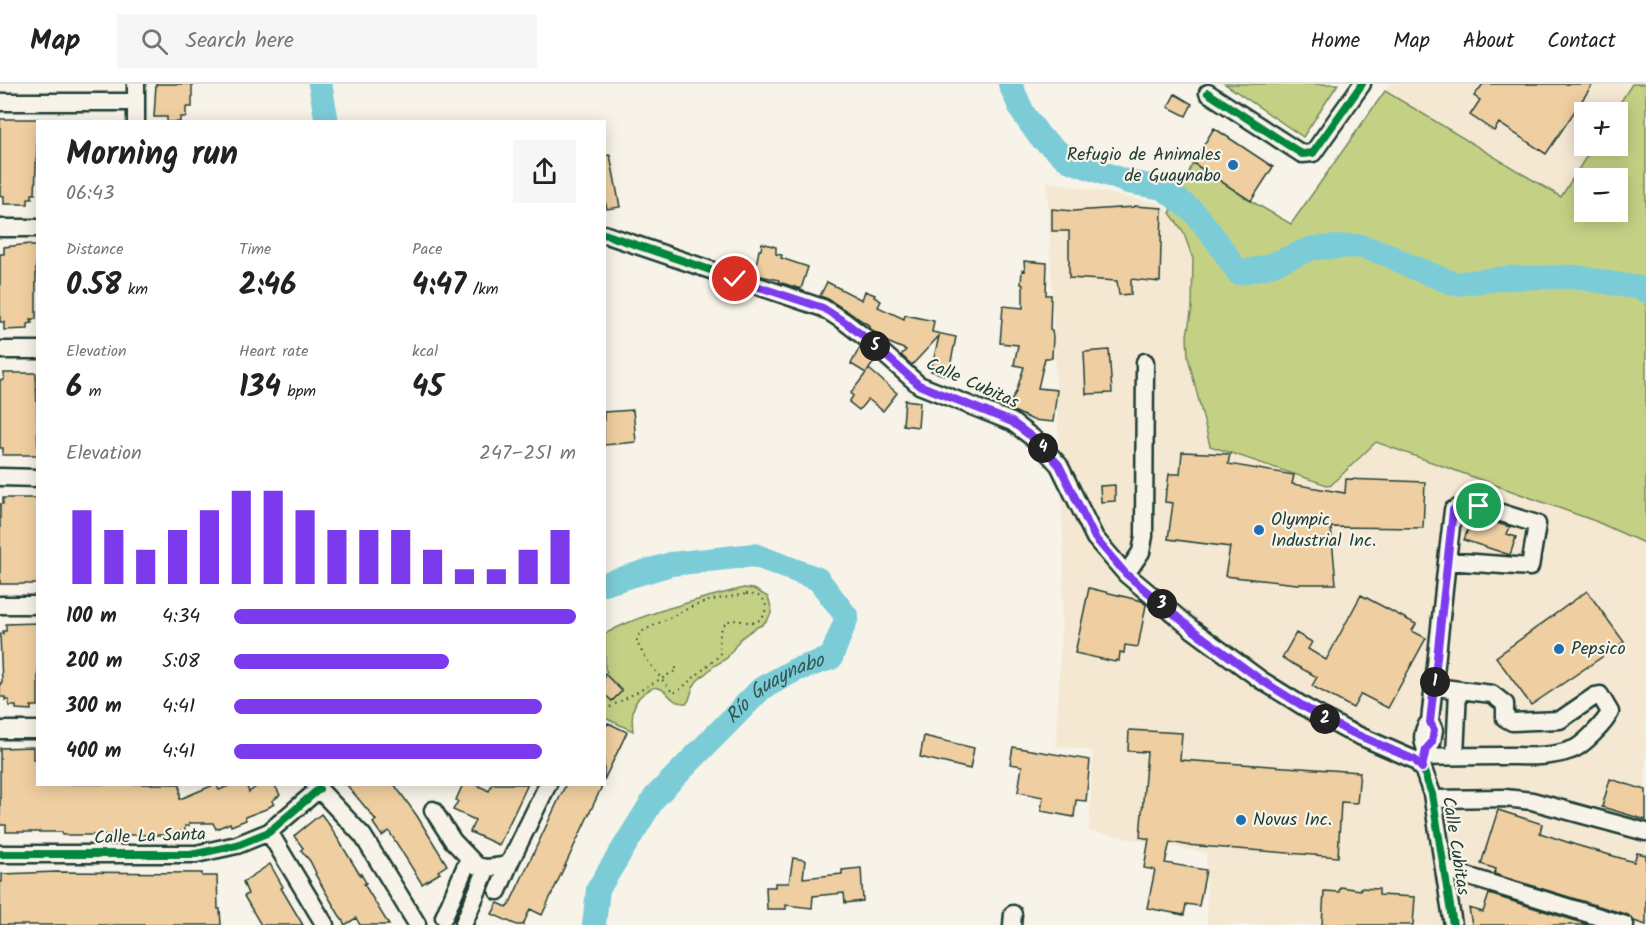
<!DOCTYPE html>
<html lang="en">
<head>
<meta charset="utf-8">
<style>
	body { margin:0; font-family:Kalam,sans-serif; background:#f6f6f6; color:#222; height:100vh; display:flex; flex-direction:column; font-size:22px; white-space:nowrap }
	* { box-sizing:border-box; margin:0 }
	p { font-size:20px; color:#767676 }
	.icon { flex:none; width:33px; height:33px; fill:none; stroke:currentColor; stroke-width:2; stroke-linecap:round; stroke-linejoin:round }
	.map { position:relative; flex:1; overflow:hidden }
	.details { position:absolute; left:36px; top:36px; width:570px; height:666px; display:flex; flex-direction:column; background:#fff; border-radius:0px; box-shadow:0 3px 15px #0003 }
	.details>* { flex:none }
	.tools { position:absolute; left:1574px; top:18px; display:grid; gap:12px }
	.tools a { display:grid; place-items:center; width:54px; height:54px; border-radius:0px; background:#fff; box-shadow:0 3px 15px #0003; font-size:30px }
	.pin { position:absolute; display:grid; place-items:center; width:51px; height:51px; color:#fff; margin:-26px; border:3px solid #fff; border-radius:50%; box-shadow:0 2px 6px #0007 }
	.km { position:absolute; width:30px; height:30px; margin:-15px; border-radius:50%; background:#222; color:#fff; font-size:16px; line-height:30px; text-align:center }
	.round { display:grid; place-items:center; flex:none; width:63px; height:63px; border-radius:0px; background:#f6f6f6 }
	.headline { display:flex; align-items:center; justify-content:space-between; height:102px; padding:0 30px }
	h1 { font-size:33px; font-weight:800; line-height:45px }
	.stats { display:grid; grid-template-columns:repeat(3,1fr); gap:9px; height:102px; padding:6px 30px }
	.stats div { display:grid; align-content:center }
	.stats b { font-size:30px; font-weight:800 }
	.stats small { font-size:16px; font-weight:400 }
	.stats p { font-size:16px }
	.chart { height:168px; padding:12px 30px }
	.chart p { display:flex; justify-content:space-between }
	.chart svg { width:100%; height:108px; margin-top:6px; stroke:#7c3aed; stroke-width:6 }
	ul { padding:0 30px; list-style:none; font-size:20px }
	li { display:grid; grid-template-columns:96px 72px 1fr; align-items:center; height:45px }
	li i { height:15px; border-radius:8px; background:#7c3aed }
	header { display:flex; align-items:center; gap:36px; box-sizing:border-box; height:84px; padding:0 30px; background:#fff; border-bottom:2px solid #e0e0e0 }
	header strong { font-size:28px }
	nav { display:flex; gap:33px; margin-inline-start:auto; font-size:21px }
	.search { width:420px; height:54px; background:#f6f6f6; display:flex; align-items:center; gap:15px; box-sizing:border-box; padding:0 21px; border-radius:0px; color:#767676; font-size:22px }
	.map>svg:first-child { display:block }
</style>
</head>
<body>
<header>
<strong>Map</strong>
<div class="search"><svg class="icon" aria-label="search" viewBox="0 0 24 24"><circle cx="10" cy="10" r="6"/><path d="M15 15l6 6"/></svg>Search here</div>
<nav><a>Home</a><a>Map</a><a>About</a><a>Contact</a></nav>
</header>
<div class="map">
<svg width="1646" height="841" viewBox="0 0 1646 841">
	<rect width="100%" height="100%" fill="#f7f3e8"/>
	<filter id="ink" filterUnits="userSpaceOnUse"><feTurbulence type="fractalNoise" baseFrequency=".0167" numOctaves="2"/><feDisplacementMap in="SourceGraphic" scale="12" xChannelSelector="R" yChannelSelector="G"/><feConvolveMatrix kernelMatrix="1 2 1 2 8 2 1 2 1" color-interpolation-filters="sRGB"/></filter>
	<g filter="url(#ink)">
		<path fill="#f5e8d3" d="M1390,0H1632L1614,28H1584V62H1593L1561,114L1385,7Z
			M1047,97L1160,120L1170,129L1183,147L1193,175L1192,224L1187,251L1375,358L1595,437L1646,460V841H1207L1206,769L1089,747L1093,667L1056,662L1064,480Z"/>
		<path fill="#c4d185" stroke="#72875c" stroke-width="1.5" fill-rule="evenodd" d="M1225,0H1338L1303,53Z
			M1632,0H1646V460L1595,437L1376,358L1330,402L1210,362L1188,273L1187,251L1192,224L1193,175L1183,147L1170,129L1193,79L1251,117L1291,140L1385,7L1561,113L1593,62H1617V28H1614ZM1584,94H1617V128H1584Z
			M744,504L754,505L768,513L772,527L768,535L762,541L755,544L740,555L727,574L714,582L697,597L693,603L689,616L687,619C667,619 670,606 658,604C655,603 652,604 649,606C632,614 631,631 633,647L605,634L604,590L607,588L605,585V550C624,539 645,532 666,525C692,517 718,510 744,504Z"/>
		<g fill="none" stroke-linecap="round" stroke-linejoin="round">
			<g stroke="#7cccd8" stroke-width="24">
				<path d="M320,0L327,38"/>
				<path d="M1010,0L1023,29L1040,53L1068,76L1128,98L1163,104L1194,128L1217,157L1238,189L1265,183L1313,164L1360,162L1386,170L1412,183L1455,200L1506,194L1576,193L1639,204L1646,207"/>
				<path id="s1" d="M594,841L598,805L655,713L761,605L795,586L831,574L847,533L818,495L754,471L671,480L604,500"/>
			</g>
		</g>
		<path fill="#efcfa1" stroke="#1f3d34" stroke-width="1.5" d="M156,0H192V23H186V33H180V38H167V33H154Z
			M1483,0H1593L1546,70L1499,39L1494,47L1470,31L1480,16L1474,12Z
			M1175,10L1192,20L1186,32L1168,23Z
			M0,35H38L35,110H32V114H28V120H4V112H0Z
			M1214,44L1273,83L1251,117L1193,79Z
			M610,71L620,123L607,125L604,114V72Z
			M1134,122L1162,124L1160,198L1131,195V210L1119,211L1117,197L1069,194V147H1052V125L1073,127L1134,123Z
			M762,159L776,163V170L782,171L781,174L808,183L801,205L779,198V196L757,191L758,188L755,187L759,166H761Z
			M30,160L31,162H36V235H31L32,239L28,240V245L4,246V238H0V170H4V163Z
			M1024,177L1047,179L1046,211H1051L1050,246L1052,247L1053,253L1052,274H1045L1038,304L1057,306L1053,338L1033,336L1007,324L1016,308L1024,283L1014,281L1018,261L1000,259L1003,222L1023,224V201L1021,200L1022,186L1025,187Z
			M827,198L862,216L865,207L875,211L874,213L881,217L878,223L904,235L905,231L934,237L932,248L956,253L948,292L931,287L939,252L912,281L901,271L906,266L885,257L870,244V242L828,215L820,212Z
			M860,263L875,276L867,288L869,285L897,309L883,327L868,315L859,326L849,318L853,312L851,309L866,289L851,280Z
			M1109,266L1112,309L1086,310L1084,268Z
			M4,289H36L38,371H3V364H0V296H4Z
			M905,316L920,318L918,343L903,341Z
			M633,326L636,358L604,361V328Z
			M1182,368L1230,370L1228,380L1294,391L1292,400L1345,409L1346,395L1425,398L1423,444L1331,443L1336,500H1297L1225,492L1230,463L1168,455L1173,419L1165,418L1166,406H1167L1169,390H1180Z
			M1115,401V417L1101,418L1100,402Z
			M3,414H38V500H0V420H3Z
			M1489,437L1510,443L1507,450L1516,453L1510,471L1464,456L1470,439L1487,444Z
			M1089,504L1142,517L1146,521L1138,563L1125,561L1124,569L1120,568L1119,577L1116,576L1115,578L1075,569Z
			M1587,507L1624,558L1531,621L1496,573Z
			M1361,511L1416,540L1412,547L1426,554L1388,624L1361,610L1353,624L1312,602L1317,593L1282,574L1296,549L1312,558L1308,565L1326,576Z
			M38,539V622H31V626L16,625V622H9V616H5V613H0V599H2L0,550H3V547H6V540Z
			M604,589L622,607L612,617L604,610Z
			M608,639L627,648L604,696V645Z
			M1129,646L1182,649L1180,676L1360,688L1357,719L1341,718L1338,773L1186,761L1170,758L1165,779L1206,786L1199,822L1186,820L1184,831L1147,824L1155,786L1144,784L1149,755L1140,753L1147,668L1128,667Z
			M924,652L974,664L970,685L920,673Z
			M33,663V675H38V700H180V715L216,700L219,706L233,700H246L249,708L260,700H274L280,711L272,717L274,720L266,725L245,733L246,736L231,742L230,739L216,745L213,739H189V742H185V748H179V751H62V748H6V741H0V664Z
			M1013,663L1090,676L1086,717L1076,716L1074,733L1041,727L1043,713L1018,708L1022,682L1010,680Z
			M1610,695L1646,706V736L1602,723Z
			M346,700H394L417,732L447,781L438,787L440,789L422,800L389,747L382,752L373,739L376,736Z
			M463,700H475L489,707L492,700H528L499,761L470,748L475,736L453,726L458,717L456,716Z
			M566,700H603L542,831L530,825L523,841H517L492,830L498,819L507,823L509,821Z
			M1498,726L1542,740L1540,749L1576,761L1634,778L1637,769L1646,771V841L1634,837L1628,831L1494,790L1496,785L1481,780Z
			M321,730L330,742L360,791L361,790L366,799L364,800L389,841H360L356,834L345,841L315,790L316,789L310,777L301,766L303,764L294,752Z
			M793,774L805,776L803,794L842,790V786L861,784L863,817L845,819L844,809L813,812L812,824L786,821V825H767L766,803H775V799H789Z
			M270,780L283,803L281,804L303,841H261L244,812L248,810L243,798Z
			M57,788L202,789V792H217L218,825H220L221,841H0V798H2V790Z
			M1340,803L1360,806V804L1379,805V811L1415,813L1413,841H1322L1324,807L1339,808Z
			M1489,810L1589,841H1472L1469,824L1483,828Z"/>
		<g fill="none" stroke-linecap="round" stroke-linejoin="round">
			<defs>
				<path id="minor" d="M1208,9L1302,70L1313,69L1362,0
					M0,18H136
					M136,38V0
					M0,144H38
					M604,150L823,224L845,238L867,255L919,301L1012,338L1037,357L1059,381L1095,454L1126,490L1193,546L1261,596L1306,624L1346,646L1415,676L1423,685L1432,710L1453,841
					M0,266H38
					M0,393L38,394
					M1126,490L1141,468L1144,452L1145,278
					M0,521H38
					M1430,637L1447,477L1530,483L1537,440L1479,422L1466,421L1453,426L1447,477
					M0,646H38
					M1455,672L1458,606
					M1424,673C1450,672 1477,672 1503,672C1525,672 1550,674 1571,666C1582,663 1606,638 1610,628L1600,611L1595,612L1560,636L1512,638L1505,634V620L1492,610L1435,603
					M1423,680L1426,665L1432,658L1434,646L1430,637C1422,646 1421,654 1426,665
					M314,700L363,752L417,840
					M1433,715L1505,714L1532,717L1646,748
					M433,726L453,757L477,782L487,784L503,782L510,778L548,700
					M269,748L325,841
					M0,770H196L237,761L269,748L319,705
					M1444,785L1625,841
					M498,807L510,778
					M444,833L469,774
					M464,839L487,784
					M1012,841L1013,830"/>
			</defs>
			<use href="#minor" stroke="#1f3d34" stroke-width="21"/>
			<path stroke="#1f3d34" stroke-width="2" stroke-dasharray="1.5 4.5" stroke-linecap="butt" d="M746,510C763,510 771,518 762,535C759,536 757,538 753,538C740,539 725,528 720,551C719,557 720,564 720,571L677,608H672C665,599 637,566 637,556C637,552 639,551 641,548L691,523L712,516Z
				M604,624L610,623L677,586L674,581"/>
			<use href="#minor" stroke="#f7f3e8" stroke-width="16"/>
			<defs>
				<path id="cycleway" d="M1208,9L1302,70L1313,69L1362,0
					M604,150L823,224L845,238L867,255L919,301L1012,338L1037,357L1059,381L1095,454L1126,490L1193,546L1261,596L1306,624L1346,646L1415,676L1423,685L1432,710L1453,841
					M0,770H196L237,761L269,748L319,705"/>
			</defs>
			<use href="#cycleway" stroke="#f7f3e8" stroke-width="11"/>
			<use href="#cycleway" stroke="#00873e" stroke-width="8"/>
		</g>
	</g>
	<g fill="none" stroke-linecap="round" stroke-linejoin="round" filter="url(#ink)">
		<defs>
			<path id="route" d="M735,195L823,224L845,238L867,255L919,301L1012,338L1037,357L1059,381L1095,454L1126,490L1193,546L1261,596L1306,624L1346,646L1415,676L1422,684L1426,665L1432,658L1434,646L1430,638L1453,426L1466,421L1479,422"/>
		</defs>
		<use href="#route" stroke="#fff" stroke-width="12"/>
		<use href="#route" stroke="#7c3aed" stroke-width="8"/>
	</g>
	<g fill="#1f6fb2" stroke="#f7f3e8" stroke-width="2">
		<circle cx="1233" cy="81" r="6"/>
		<circle cx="1259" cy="446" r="6"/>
		<circle cx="1559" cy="565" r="6"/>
		<circle cx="1241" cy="736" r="6"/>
	</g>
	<g text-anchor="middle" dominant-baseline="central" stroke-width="4.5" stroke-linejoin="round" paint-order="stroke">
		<g font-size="18" fill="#1f3d34" stroke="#f7f3e8" text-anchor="start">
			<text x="1221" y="71" text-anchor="end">Refugio de Animales<tspan x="1221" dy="21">de Guaynabo</tspan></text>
			<text x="1271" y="436">Olympic<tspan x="1271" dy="21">Industrial Inc.</tspan></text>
			<text x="1571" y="565">Pepsico</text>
			<text x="1253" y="736">Novus Inc.</text>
		</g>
		<g font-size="18" fill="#1f3d34" stroke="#f7f3e8">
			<text transform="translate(972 300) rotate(24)">Calle Cubitas</text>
			<text transform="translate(150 753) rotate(-2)">Calle La Santa</text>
			<text transform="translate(1455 762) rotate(81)">Calle Cubitas</text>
		</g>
		<g font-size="20" font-style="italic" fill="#325a55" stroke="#f7f3e8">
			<text stroke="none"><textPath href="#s1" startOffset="308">Río Guaynabo</textPath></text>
		</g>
	</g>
</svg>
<div class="tools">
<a>+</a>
<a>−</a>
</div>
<div class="pin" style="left:1479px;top:422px;background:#1e9e55"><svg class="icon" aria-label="arrive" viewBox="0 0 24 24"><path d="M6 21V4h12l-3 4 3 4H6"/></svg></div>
<div class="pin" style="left:735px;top:195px;background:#d93025"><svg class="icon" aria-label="check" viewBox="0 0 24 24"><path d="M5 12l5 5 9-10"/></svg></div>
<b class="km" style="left:1435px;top:598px">1</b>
<b class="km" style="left:1325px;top:635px">2</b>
<b class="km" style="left:1162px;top:520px">3</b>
<b class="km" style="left:1043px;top:364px">4</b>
<b class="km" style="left:875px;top:262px">5</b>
<section class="details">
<div class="headline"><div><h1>Morning run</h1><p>06:43</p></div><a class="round"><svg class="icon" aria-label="share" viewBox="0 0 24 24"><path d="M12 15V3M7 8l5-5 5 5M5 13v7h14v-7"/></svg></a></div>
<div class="stats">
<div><p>Distance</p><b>0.58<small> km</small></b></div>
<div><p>Time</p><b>2:46</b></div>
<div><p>Pace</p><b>4:47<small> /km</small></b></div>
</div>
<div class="stats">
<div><p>Elevation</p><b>6<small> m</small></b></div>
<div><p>Heart rate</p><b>134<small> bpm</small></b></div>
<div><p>kcal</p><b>45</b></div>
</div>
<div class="chart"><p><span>Elevation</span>247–251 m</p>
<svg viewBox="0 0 160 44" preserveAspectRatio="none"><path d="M5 44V14M15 44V22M25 44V30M35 44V22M45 44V14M55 44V6M65 44V6M75 44V14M85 44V22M95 44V22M105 44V22M115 44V30M125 44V38M135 44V38M145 44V30M155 44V22"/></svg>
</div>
<ul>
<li><b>100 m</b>4:34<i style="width:100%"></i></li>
<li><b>200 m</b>5:08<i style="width:63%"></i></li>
<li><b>300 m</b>4:41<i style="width:90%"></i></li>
<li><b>400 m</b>4:41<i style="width:90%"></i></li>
</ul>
</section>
</div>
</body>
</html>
